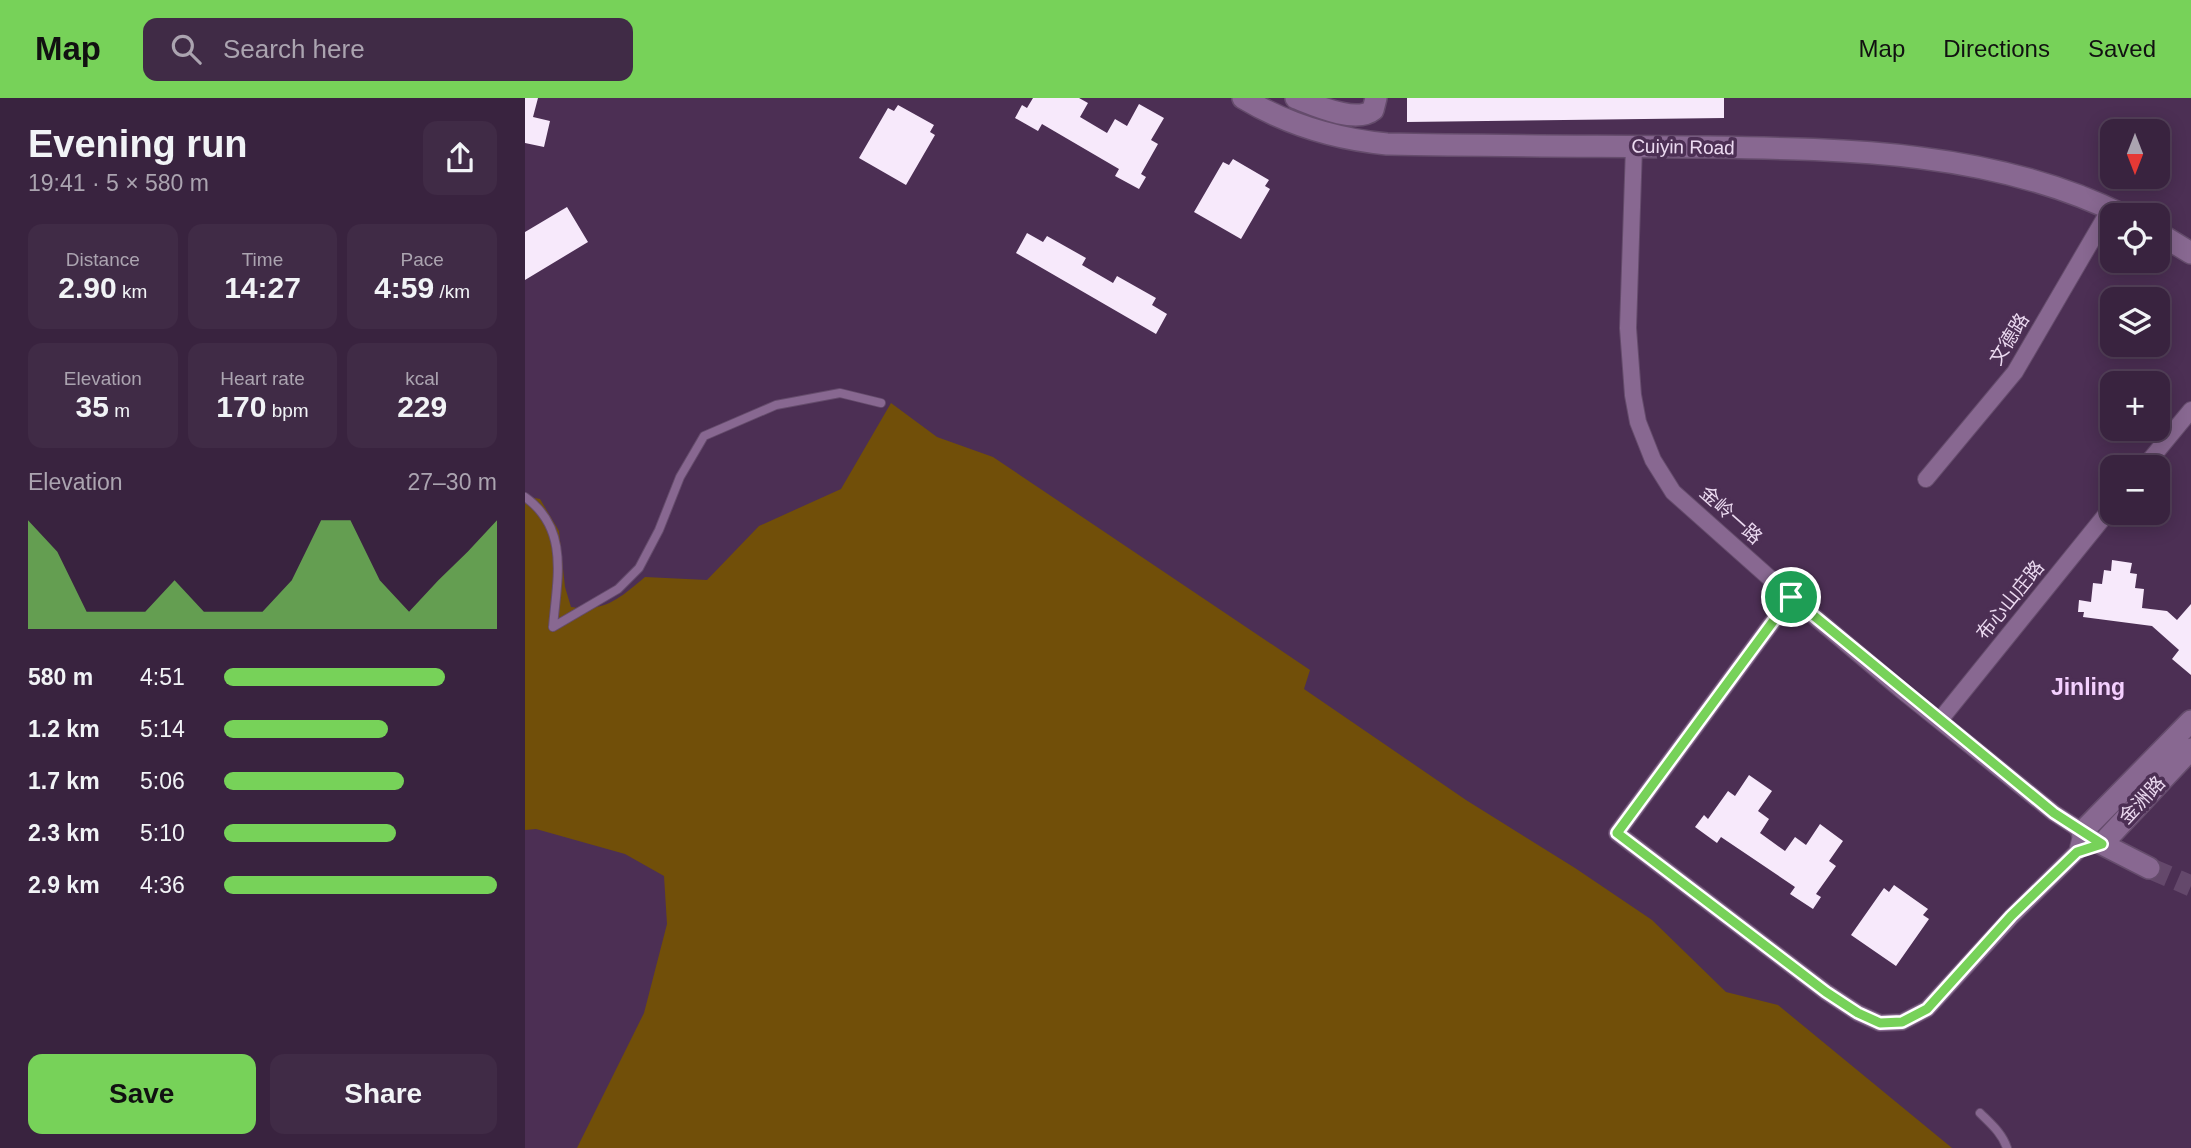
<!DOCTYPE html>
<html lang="en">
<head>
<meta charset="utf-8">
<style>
	body { margin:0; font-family:Arial,"Noto Sans SC",sans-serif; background:#402b46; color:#f1f3f6; height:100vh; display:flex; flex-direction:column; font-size:26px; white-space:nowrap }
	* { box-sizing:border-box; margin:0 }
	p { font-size:23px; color:#aba4b0 }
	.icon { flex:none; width:38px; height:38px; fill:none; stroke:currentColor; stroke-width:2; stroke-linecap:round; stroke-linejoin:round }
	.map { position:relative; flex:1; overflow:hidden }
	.sheet { display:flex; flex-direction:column; background:#39233f; width:525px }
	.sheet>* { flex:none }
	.needle { width:46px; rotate:180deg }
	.buttons { position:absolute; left:1575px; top:21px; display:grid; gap:14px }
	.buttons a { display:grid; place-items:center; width:70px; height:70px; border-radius:14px; background:#39233f; box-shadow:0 4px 18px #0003,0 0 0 2px #534059; font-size:35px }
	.pin { position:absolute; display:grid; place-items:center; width:60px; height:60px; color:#fff; margin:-30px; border:4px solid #fff; border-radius:50%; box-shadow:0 2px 7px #0007 }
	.round { display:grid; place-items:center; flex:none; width:74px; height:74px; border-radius:14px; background:#402b46 }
	.head { display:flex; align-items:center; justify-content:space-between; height:119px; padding:0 28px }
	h1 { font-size:38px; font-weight:700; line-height:52px }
	.stats { display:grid; grid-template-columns:repeat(3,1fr); gap:10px; height:119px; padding:7px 28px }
	.stats div { display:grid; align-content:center; border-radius:14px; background:#402b46; text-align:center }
	.stats b { font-size:30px; font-weight:700 }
	.stats small { font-size:19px; font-weight:400 }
	.stats p { font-size:19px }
	.chart { height:196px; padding:14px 28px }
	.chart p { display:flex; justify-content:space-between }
	.chart svg { width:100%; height:126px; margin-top:7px; fill:#77d259; opacity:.7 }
	.primary-button { display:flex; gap:14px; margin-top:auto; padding:14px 28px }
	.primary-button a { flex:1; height:80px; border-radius:14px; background:#77d259; color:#111; font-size:28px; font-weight:700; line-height:80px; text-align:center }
	.primary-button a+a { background:#402b46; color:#f1f3f6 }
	ul { padding:0 28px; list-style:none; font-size:23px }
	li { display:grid; grid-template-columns:112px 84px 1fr; align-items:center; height:52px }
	li i { height:18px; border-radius:9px; background:#77d259 }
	header { display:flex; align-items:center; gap:42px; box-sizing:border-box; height:98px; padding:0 35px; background:#77d259; color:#111 }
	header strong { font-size:33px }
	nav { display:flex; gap:38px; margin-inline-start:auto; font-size:24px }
	.search { width:490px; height:63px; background:#402b46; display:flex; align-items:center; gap:18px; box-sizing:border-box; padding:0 24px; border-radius:14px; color:#aba4b0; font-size:26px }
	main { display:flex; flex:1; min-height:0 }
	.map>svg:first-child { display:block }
</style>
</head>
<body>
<header>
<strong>Map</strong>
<div class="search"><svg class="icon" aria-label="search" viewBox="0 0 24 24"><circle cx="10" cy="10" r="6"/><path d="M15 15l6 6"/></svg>Search here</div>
<nav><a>Map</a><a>Directions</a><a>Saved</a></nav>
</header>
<main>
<section class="sheet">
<div class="head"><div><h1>Evening run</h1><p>19:41 · 5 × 580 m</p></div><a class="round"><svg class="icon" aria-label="share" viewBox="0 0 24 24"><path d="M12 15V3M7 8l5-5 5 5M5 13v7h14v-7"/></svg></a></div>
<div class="stats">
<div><p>Distance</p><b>2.90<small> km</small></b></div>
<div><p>Time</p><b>14:27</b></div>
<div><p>Pace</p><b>4:59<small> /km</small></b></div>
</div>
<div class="stats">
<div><p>Elevation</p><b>35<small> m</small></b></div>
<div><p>Heart rate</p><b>170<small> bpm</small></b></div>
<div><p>kcal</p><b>229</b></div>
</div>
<div class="chart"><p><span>Elevation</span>27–30 m</p>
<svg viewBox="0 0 160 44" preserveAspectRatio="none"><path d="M0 44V6L10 17L20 38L30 38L40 38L50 27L60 38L70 38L80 38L90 27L100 6L110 6L120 27L130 38L140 27L150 17L160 6V44z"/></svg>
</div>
<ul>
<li><b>580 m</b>4:51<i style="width:81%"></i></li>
<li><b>1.2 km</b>5:14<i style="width:60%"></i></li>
<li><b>1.7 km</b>5:06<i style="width:66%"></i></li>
<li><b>2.3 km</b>5:10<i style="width:63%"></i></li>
<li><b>2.9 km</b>4:36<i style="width:100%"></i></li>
</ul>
<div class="primary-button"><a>Save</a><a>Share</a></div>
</section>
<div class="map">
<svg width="1666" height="1050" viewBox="0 0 1666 1050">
	<rect width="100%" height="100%" fill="#4c2f54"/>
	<path fill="#714f09" d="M366,305L412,339L468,359L785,572L779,591L941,702L1050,770L1127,822L1201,894L1253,907L1427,1050H52L119,915L142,826L139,778L100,756L11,731L0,732V398L15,401L34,433L40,489L46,509C80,515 96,499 120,479L182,482L234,428L316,391Z"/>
	<path fill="#f7e9fb" d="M0,0H13L8,19L25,23L19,49L0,45Z
		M508,0H554L563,5L555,19L582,35L590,21L602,28L614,6L639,20L626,42L633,46L616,76L621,79L614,91L590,78L594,71L517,26L513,33L490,20L497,7L502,10Z
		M882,0H1199V20L882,24Z
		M373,7L409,27L405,34L410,37L381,87L334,60L363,10L369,13Z
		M708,61L744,82L740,88L745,91L716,141L669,114L698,64L704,67Z
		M42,109L63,144L0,182V134Z
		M502,135L518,144L522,138L561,160L557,167L588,185L592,178L631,200L627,207L642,216L631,236L491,155Z
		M1587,462L1607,465L1605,475L1612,476L1610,490L1619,491L1617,510L1642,513L1652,522L1666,506V577L1647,561L1654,552L1627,528L1558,519L1559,514H1553L1554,502L1566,504L1568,485L1577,486L1579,472L1586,473Z
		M1224,677L1247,693L1233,713L1244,721L1235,735L1260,753L1270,739L1281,747L1295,726L1318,743L1304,763L1311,768L1291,796L1296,799L1288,811L1265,796L1270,789L1196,739L1192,745L1170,729L1179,717L1183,721L1203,693L1210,698Z
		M1369,787L1403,811L1398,817L1404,821L1371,868L1326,837L1359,790L1364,794Z"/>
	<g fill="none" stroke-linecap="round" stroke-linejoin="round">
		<path stroke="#64486b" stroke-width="21" stroke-dasharray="21 10" stroke-linecap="butt" d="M1624,770L1666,788"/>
		<defs>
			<path id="lane" d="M0,399C45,431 32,481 28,529
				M28,529L93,491L114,470L134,432L155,379L179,338L251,307L315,295L356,305
				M1455,1015C1466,1026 1477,1035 1482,1050"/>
			<path id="street" d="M1109,49L1103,230L1108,297L1113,324L1128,362L1148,394L1266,499L1375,591L1529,715L1577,746
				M1619,369L1666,312
				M1401,381L1490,274L1585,111
				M1266,499L1092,735L1301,894L1333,915L1355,925L1377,924L1402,911L1487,818L1552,754L1557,734
				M1415,622L1587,409"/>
			<path id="secondary" d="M718,0C763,27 810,41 862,46C967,48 1071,48 1176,49C1319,51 1467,52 1598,117
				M771,0C789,7 831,26 848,12L851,0
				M1633,135L1666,155
				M1557,734L1666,623
				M1624,770L1577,746L1666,651"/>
		</defs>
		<use href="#lane" stroke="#654c6c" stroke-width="10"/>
		<use href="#street" stroke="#654c6c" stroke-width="18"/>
		<use href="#secondary" stroke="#654c6c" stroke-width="24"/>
		<use href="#lane" stroke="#886891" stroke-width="8"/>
		<use href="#street" stroke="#886891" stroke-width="16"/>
		<use href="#secondary" stroke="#886891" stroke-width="21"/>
	</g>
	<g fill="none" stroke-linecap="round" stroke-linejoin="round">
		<defs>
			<path id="route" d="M1266,499L1529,715L1577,746L1552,754L1486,818L1402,911L1377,924L1355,925L1333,915L1301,894L1092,735Z"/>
		</defs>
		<use href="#route" stroke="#fff" stroke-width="14"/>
		<use href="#route" stroke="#77d259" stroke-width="9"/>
	</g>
	<g text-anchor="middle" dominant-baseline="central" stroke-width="7" stroke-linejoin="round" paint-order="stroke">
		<g font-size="19" fill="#ebd9f0" stroke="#4c2f54">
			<text transform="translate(1158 49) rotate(1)">Cuiyin Road</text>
			<text transform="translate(1484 241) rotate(-58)">文德路</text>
			<text transform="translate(1206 417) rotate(42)">金岭一路</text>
			<text transform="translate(1485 502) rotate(-51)">布心山庄路</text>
			<text transform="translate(1617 702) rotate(-47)">金洲路</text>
		</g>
		<g font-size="23" font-weight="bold" fill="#f4d0ff" stroke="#4c2f54">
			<text x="1563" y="589">Jinling</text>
		</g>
	</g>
</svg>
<div class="buttons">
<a><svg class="needle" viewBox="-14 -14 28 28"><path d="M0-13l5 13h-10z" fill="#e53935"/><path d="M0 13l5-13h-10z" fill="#aba4b0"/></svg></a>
<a><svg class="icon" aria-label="locate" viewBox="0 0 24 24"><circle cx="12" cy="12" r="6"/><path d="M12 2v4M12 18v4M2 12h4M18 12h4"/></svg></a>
<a><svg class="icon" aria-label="layers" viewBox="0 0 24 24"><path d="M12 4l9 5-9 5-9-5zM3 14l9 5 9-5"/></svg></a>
<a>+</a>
<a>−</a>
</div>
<div class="pin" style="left:1266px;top:499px;background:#1e9e55"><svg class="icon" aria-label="arrive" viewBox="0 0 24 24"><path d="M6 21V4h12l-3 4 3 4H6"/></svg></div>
</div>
</main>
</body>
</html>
